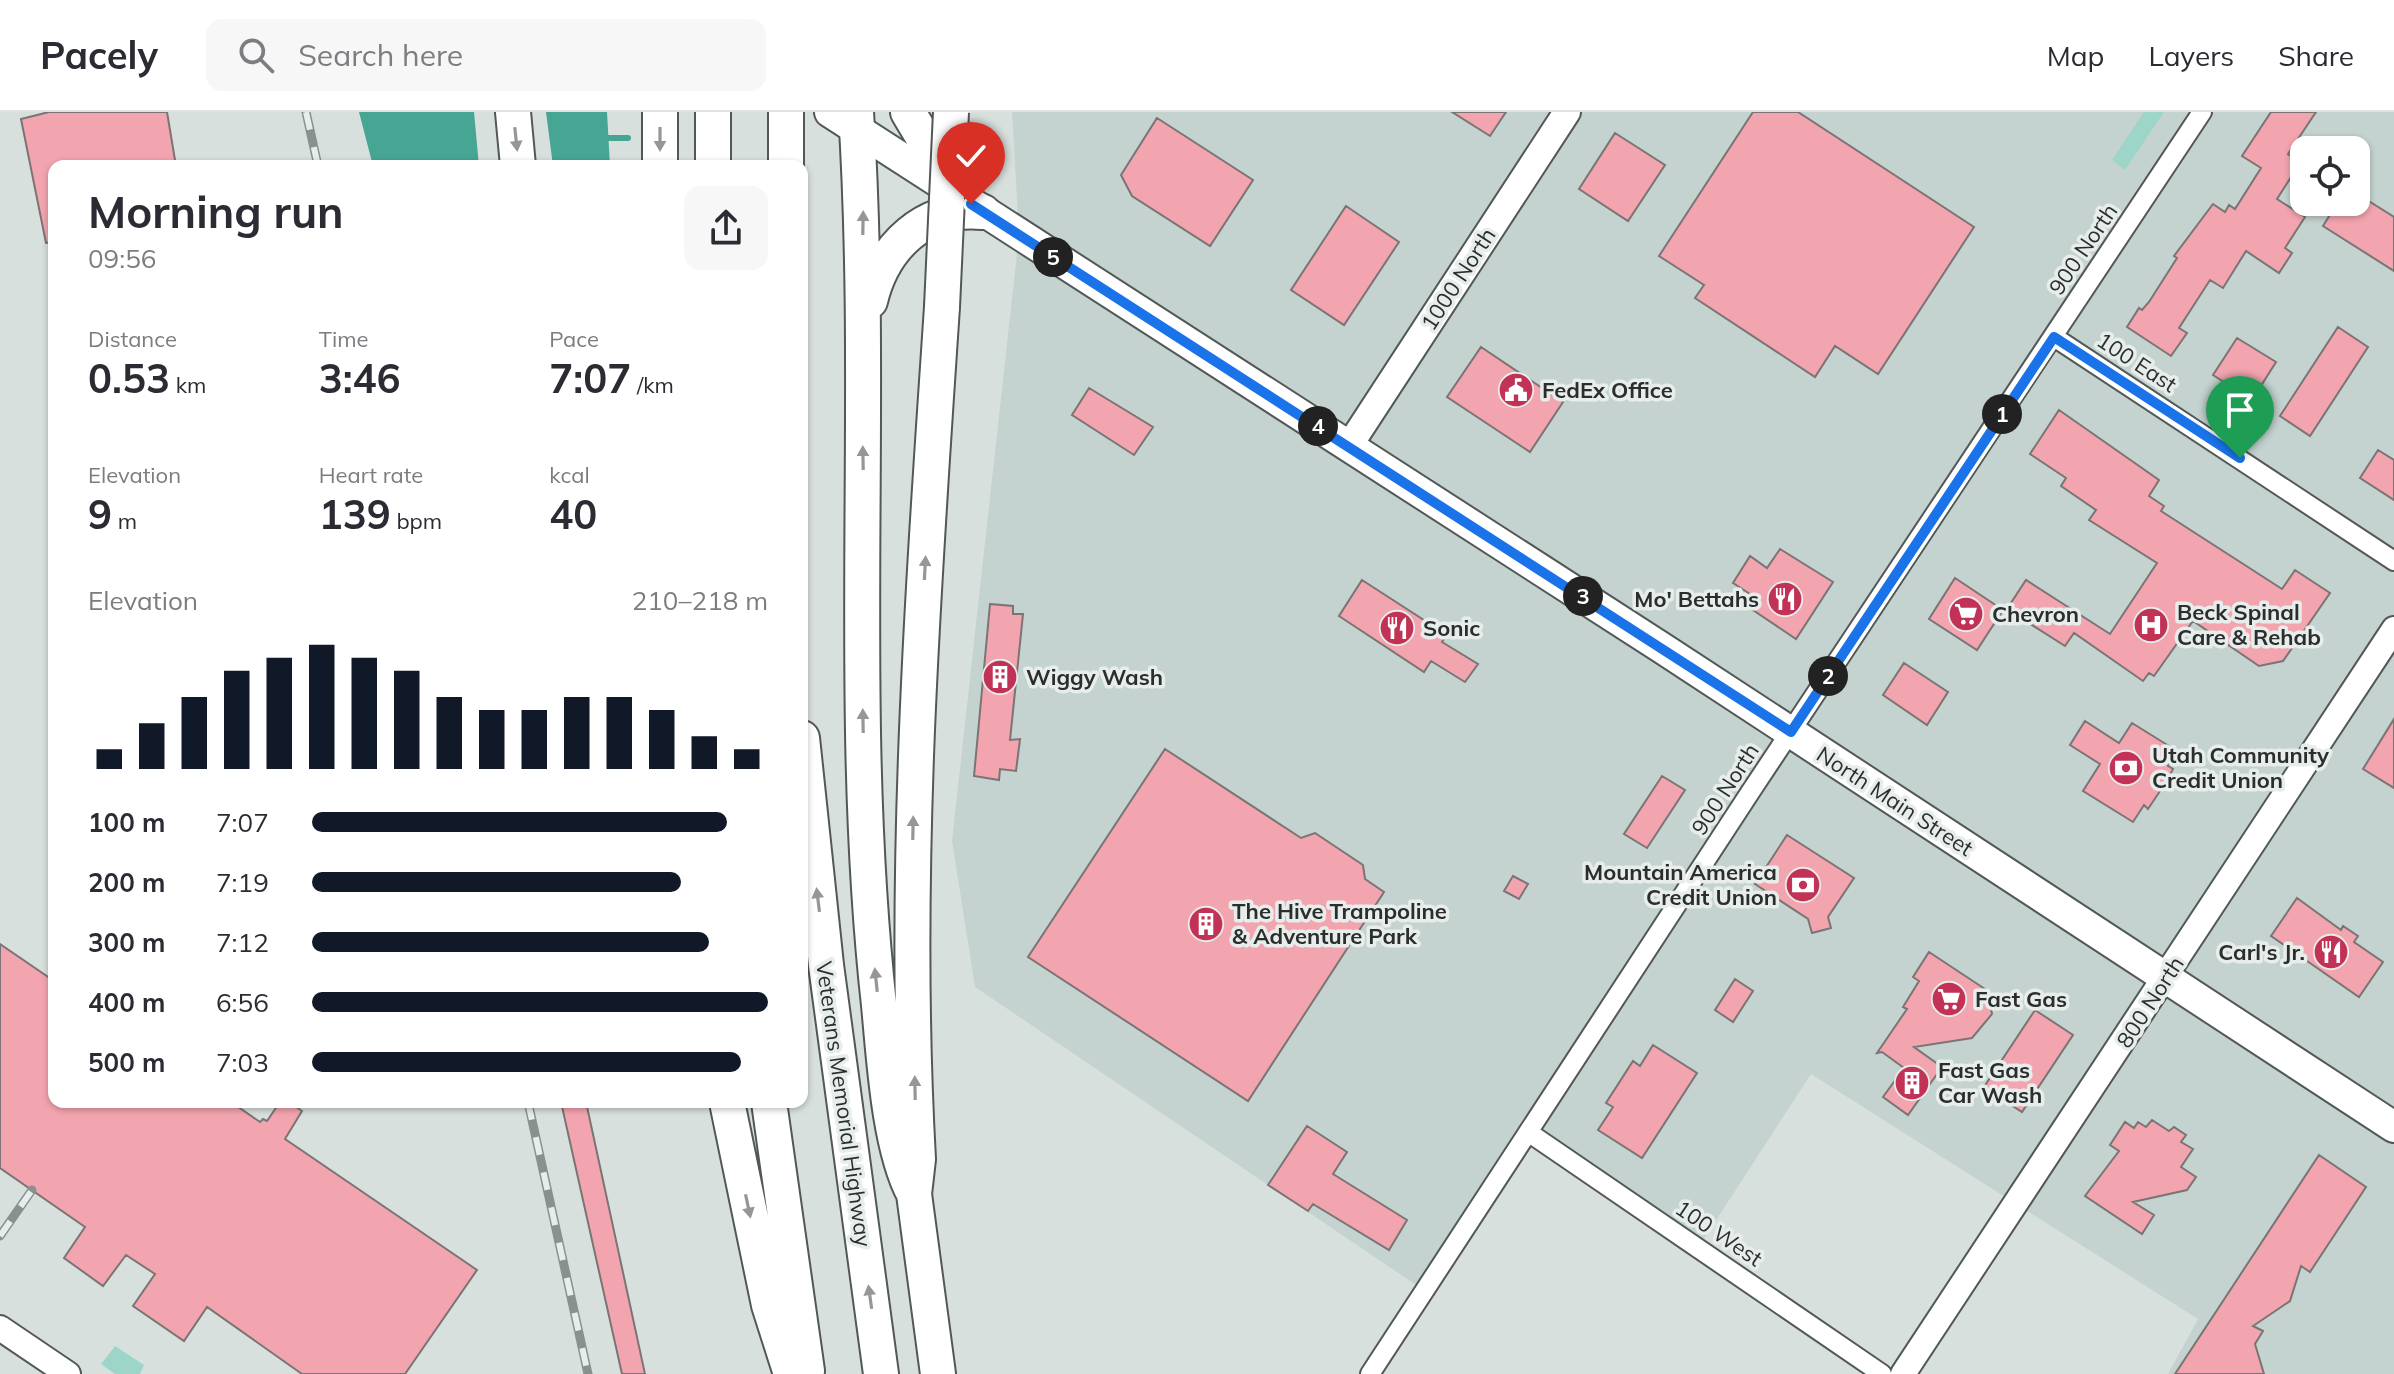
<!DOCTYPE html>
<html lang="en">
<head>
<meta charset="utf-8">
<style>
	body { margin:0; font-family:Mulish,sans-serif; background:#f7f7f7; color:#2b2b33; height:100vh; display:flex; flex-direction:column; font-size:30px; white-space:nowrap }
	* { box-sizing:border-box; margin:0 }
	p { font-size:26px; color:#7c7c81 }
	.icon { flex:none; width:44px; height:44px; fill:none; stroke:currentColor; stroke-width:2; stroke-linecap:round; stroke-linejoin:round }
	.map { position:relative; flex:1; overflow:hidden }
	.drawer { position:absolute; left:48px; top:48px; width:760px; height:948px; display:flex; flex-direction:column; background:#fff; border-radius:16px; box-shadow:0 2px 6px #0004 }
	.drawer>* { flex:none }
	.fabs { position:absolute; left:2290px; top:24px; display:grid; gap:16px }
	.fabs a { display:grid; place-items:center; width:80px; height:80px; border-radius:16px; background:#fff; box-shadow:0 2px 6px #0004; font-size:40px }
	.pin { position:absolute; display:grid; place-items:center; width:68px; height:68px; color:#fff; margin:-82px -34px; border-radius:50% 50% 50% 0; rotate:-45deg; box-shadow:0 0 8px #0007 }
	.pin .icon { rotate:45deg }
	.km { position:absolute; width:40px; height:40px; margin:-20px; border-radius:50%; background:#222; color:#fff; font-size:22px; line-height:40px; text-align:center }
	.round { display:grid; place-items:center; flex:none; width:84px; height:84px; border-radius:16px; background:#f7f7f7 }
	.summary { display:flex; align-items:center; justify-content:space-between; height:136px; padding:0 40px }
	h1 { font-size:44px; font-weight:700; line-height:60px }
	.stats { display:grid; grid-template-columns:repeat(3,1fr); gap:12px; height:136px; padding:8px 40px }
	.stats div { display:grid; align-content:center }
	.stats b { font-size:40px; font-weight:700 }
	.stats small { font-size:22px; font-weight:400 }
	.stats p { font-size:22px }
	.chart { height:224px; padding:16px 40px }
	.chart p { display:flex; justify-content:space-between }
	.chart svg { width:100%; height:144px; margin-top:8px; stroke:#111827; stroke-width:6 }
	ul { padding:0 40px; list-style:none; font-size:26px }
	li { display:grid; grid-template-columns:128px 96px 1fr; align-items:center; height:60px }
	li i { height:20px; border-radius:10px; background:#111827 }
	header { display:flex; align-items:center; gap:48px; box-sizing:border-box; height:112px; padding:0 40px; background:#fff; border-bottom:2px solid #e1e1e2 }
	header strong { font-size:38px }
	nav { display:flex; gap:44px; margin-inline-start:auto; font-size:28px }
	.search { width:560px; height:72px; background:#f7f7f7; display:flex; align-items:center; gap:20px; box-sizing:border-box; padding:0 28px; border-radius:16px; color:#7c7c81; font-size:30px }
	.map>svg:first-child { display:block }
</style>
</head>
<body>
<header>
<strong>Pacely</strong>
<div class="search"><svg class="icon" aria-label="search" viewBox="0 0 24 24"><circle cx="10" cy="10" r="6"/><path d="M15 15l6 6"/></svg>Search here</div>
<nav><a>Map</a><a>Layers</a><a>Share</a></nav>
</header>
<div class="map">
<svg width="2394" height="1262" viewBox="0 0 2394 1262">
	<rect width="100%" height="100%" fill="#d8e0de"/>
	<path fill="#c4d3cf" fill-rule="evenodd" d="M1012,0H2394V1262H2168L2198,1207L1811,962L1698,1136L1528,1020L1425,1179L975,875L952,729L1019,123ZM2304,38H2356V90H2304Z"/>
	<path fill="#9dd6c9" d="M2144,0H2164L2125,58L2112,48Z
		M115,1234L144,1253L140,1262H115L101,1252Z"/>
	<path fill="#47a593" d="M359,0H474L479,54H373Z
		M546,0H607L610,54H553Z"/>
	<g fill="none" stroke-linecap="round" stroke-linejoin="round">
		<path stroke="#47a593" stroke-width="6" d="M600,26H628"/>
	</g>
	<path fill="#f3a5af" stroke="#7b7474" stroke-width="2" d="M49,0H167L176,54H54V130L46,131L21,7Z
		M1452,0H1506L1490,24Z
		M1753,0H1798L1974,115L1878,262L1835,234L1815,265L1695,186L1704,173L1659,144Z
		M2271,0H2316L2288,42L2300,51L2277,87L2305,105L2285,136L2292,141L2279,161L2246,139L2223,176L2210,168L2179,216L2187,221L2171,244L2127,215L2139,196L2142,198L2149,190L2177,146L2174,144L2213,92L2225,100L2229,93L2235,97L2261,56L2242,44Z
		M1157,6L1253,68L1210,134L1132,84L1121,63Z
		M1615,21L1665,53L1628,109L1579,77Z
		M2356,81L2394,105V159L2323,114L2338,90H2356Z
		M1346,94L1399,130L1344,213L1291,178Z
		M2338,215L2368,235L2310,324L2280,304Z
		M2237,226L2276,250L2252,288L2213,263Z
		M1481,235L1563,290L1530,340L1447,285Z
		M1089,276L1153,315L1134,343L1072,303Z
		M2059,298L2159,368L2149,384L2164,394L2161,399L2282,477L2295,458L2330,481L2283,549L2259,554L2193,509L2154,564L2149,561L2143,569L2074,521L2065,534L2007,497L2026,468L2110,522L2157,451L2089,408L2096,398L2061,374L2066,366L2030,342Z
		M2378,338L2394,348V388L2360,366Z
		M1780,437L1833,470L1796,527L1744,492L1750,482L1733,471L1750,444L1767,456Z
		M1955,466L2003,498L1977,538L1929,507Z
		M1362,468L1447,523L1442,530L1478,552L1465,570L1431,549L1424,560L1339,504Z
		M990,492L1013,494V502H1023L1010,628L1020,627L1016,659L1000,657L999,668L974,664Z
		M1904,551L1948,580L1927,613L1883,583Z
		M2394,607V676L2363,657Z
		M2085,609L2119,631L2132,611L2177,639L2168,654L2173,657L2168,667L2148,697L2144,693L2133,710L2083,679L2100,652L2070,633Z
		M1165,637L1301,726L1315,721L1363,753L1365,767L1384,780L1248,989L1028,845Z
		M1662,664L1685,678L1647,736L1624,722Z
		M1787,723L1854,766L1828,805L1831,816L1812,821L1808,807L1755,772Z
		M1513,764L1528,772L1519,787L1504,779Z
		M2297,786L2341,818L2343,814L2358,824L2354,830L2383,850L2359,885L2271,824Z
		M0,832L54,869V990H231L260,1010L263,1007L267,1009L280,990H289L302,999L285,1027L477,1158L405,1262H302L207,1195L184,1229L133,1194L155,1162L126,1143L103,1174L64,1146L85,1115L0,1056Z
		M1929,840L1988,879L1992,902L1972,926L1914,935L1942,955L1908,1003L1883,985L1904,956L1882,940L1877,941L1907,897L1903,895L1919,869L1913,865Z
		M1735,867L1753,879L1733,910L1715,898Z
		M2035,898L2073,923L2022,1000L1984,975Z
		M1653,933L1697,961L1642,1046L1598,1018L1613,995L1606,991L1633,949L1640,954Z
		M561,990H586L645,1262H622Z
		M2152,1008L2169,1019L2174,1015L2186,1023L2181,1030L2193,1037L2181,1055L2196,1065L2187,1078L2133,1090L2154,1103L2142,1122L2085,1084L2119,1039L2110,1033L2125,1010L2134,1016L2138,1010L2146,1015Z
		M1307,1014L1347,1040L1333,1062L1407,1108L1389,1138L1313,1092L1308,1099L1268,1073Z
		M2319,1043L2366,1075L2310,1160L2301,1154L2290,1189L2253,1214L2263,1219L2255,1232L2264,1262H2175Z"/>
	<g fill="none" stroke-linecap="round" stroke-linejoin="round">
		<defs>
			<path id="minor" d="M2054,225L2394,449
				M1528,1020L1882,1262
				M1370,1262L1751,679L2202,0"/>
			<path id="tertiary" d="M0,1216L68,1262
				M1903,1262L2394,517"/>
			<path id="secondary" d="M1349,334L1567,0"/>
			<path id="primary" d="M830,0L1662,536L2394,1015"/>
			<path id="motorway" d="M513,0L518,54
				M786,0V54
				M856,0C875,297 846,596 879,893C884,946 889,1036 914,1082
				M908,0L933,42L960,77
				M660,54V0
				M713,54V0
				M870,189C883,134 925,94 983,100
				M802,626L826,853L881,1262
				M727,990L769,1193L791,1262
				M769,990L807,1259
				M938,1262L914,1082L918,1047C902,763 923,479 942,195"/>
		</defs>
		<use href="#minor" stroke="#525857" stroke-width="22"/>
		<use href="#tertiary" stroke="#525857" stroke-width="28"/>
		<use href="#secondary" stroke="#525857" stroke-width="30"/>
		<use href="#primary" stroke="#525857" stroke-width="34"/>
		<use href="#motorway" stroke="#525857" stroke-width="38"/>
		<use href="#minor" stroke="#fff" stroke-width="18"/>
		<use href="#tertiary" stroke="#fff" stroke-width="24"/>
		<use href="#secondary" stroke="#fff" stroke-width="26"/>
		<use href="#primary" stroke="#fff" stroke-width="30"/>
		<use href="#motorway" stroke="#fff" stroke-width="34"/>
		<defs>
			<path id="rail" d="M306,0L318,54
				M528,990L588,1262
				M0,1124L32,1078"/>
		</defs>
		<use href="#rail" stroke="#8a908e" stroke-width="9"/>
		<use href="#rail" stroke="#e6edeb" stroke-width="6" stroke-dasharray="18" stroke-linecap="butt"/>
		<defs>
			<path id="motorway-bridge" d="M942,195L951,0"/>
		</defs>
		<use href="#motorway-bridge" stroke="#525857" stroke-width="38" stroke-linecap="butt"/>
		<use href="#motorway-bridge" stroke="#fff" stroke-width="34"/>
	</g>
	<defs><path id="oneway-solid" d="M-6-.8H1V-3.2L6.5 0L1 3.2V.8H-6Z" transform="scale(2)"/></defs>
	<g fill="#959696">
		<use href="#oneway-solid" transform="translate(516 27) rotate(84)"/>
		<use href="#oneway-solid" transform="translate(660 27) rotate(90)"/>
		<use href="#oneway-solid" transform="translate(863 111) rotate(-89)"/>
		<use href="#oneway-solid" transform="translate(863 346) rotate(-91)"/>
		<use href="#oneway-solid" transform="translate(925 456) rotate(-87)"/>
		<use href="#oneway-solid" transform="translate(863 609) rotate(-91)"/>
		<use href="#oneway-solid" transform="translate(913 716) rotate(-89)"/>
		<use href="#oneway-solid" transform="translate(818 788) rotate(-97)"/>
		<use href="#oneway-solid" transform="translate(876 868) rotate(-96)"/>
		<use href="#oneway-solid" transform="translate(915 976) rotate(-91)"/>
		<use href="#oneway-solid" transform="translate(748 1094) rotate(78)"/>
		<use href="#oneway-solid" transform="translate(870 1185) rotate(-98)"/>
	</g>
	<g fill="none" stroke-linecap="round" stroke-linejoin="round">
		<defs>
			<path id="route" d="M971,92L1791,620L2054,225L2240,346"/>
		</defs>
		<use href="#route" stroke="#fff" stroke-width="16"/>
		<use href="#route" stroke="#1a73e8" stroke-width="10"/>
	</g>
	<defs>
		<symbol id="civic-disc" viewBox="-11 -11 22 22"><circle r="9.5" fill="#c23256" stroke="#e6edeb"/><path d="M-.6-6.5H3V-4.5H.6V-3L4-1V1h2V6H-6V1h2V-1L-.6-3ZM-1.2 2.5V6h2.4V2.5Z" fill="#fff"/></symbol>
		<symbol id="restaurant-disc" viewBox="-11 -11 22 22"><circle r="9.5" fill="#c23256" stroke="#e6edeb"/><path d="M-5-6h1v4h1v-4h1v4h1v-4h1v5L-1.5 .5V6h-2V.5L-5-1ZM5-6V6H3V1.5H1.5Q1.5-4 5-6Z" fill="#fff"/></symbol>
		<symbol id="supermarket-disc" viewBox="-11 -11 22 22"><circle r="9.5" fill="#c23256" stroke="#e6edeb"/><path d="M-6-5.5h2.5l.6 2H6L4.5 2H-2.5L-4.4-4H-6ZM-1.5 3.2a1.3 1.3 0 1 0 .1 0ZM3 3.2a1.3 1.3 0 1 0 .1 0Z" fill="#fff"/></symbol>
		<symbol id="hospital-disc" viewBox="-11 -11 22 22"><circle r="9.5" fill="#c23256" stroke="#e6edeb"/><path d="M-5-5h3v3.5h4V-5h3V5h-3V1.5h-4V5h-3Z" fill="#fff"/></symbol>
		<symbol id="building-disc" viewBox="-11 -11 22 22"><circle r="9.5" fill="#c23256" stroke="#e6edeb"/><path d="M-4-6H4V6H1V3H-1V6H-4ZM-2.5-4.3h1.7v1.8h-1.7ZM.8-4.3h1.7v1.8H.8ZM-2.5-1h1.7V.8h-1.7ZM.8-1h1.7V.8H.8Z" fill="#fff"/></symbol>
		<symbol id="bank-disc" viewBox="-11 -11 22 22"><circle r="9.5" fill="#c23256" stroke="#e6edeb"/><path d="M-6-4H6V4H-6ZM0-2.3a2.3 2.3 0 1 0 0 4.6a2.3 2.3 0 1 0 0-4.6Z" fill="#fff"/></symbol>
	</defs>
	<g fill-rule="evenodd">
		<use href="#civic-disc" x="1496" y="258" width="40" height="40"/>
		<use href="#restaurant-disc" x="1765" y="467" width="40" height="40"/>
		<use href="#supermarket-disc" x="1946" y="482" width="40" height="40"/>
		<use href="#hospital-disc" x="2131" y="493" width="40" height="40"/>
		<use href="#restaurant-disc" x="1377" y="496" width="40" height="40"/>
		<use href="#building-disc" x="980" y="545" width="40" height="40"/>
		<use href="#bank-disc" x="2106" y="636" width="40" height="40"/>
		<use href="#bank-disc" x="1783" y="753" width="40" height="40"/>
		<use href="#building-disc" x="1186" y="792" width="40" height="40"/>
		<use href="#restaurant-disc" x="2311" y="820" width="40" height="40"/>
		<use href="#supermarket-disc" x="1929" y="867" width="40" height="40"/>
		<use href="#building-disc" x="1892" y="951" width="40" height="40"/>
	</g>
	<g text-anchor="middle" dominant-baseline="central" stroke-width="7" stroke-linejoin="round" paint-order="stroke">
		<g font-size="22" fill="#2b2e2d" stroke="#e6edeb">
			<text transform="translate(2083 137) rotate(-56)">900 North</text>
			<text transform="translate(1458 167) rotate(-57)">1000 North</text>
			<text transform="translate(2137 250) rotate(33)">100 East</text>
			<text transform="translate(1725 677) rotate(-57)">900 North</text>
			<text transform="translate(1895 689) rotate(33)">North Main Street</text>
			<text transform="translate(2150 890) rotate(-57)">800 North</text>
			<text transform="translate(844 992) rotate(82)">Veterans Memorial Highway</text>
			<text transform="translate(1719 1121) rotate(34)">100 West</text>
		</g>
		<g font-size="22" font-weight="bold" fill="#2b2e2d" stroke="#e6edeb" text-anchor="start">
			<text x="1542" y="278">FedEx Office</text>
			<text x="1759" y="487" text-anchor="end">Mo' Bettahs</text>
			<text x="2177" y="500">Beck Spinal<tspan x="2177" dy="25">Care &amp; Rehab</tspan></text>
			<text x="1992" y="502">Chevron</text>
			<text x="1423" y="516">Sonic</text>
			<text x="1026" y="565">Wiggy Wash</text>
			<text x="2152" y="643">Utah Community<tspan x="2152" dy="25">Credit Union</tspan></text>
			<text x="1777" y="760" text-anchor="end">Mountain America<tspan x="1777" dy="25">Credit Union</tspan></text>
			<text x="1232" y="799">The Hive Trampoline<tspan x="1232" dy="25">&amp; Adventure Park</tspan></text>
			<text x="2305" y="840" text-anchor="end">Carl's Jr.</text>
			<text x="1975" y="887">Fast Gas</text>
			<text x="1938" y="958">Fast Gas<tspan x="1938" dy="25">Car Wash</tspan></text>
		</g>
	</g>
</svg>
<div class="fabs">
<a><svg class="icon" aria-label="locate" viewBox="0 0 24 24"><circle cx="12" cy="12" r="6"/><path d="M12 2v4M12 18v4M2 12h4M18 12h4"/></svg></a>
</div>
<div class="pin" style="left:2240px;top:346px;background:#1e9e55"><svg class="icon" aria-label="arrive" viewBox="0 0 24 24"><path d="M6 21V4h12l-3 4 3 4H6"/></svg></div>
<div class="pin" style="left:971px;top:92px;background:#d93025"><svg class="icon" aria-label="check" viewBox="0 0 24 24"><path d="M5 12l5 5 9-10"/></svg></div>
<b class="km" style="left:2002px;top:302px">1</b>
<b class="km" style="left:1828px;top:564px">2</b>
<b class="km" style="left:1583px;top:484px">3</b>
<b class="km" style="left:1318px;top:314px">4</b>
<b class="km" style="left:1053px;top:145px">5</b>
<section class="drawer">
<div class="summary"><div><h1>Morning run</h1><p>09:56</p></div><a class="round"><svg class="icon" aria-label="share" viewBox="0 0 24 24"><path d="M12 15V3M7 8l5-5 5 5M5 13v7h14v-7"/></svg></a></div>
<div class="stats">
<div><p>Distance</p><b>0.53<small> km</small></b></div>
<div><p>Time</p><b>3:46</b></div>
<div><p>Pace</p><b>7:07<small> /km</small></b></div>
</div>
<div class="stats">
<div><p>Elevation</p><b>9<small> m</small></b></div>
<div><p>Heart rate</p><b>139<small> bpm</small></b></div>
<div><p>kcal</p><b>40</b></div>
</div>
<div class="chart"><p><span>Elevation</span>210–218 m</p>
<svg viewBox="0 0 160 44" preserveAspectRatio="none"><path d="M5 44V38M15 44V30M25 44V22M35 44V14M45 44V10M55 44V6M65 44V10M75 44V14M85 44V22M95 44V26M105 44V26M115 44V22M125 44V22M135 44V26M145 44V34M155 44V38"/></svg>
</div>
<ul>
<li><b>100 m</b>7:07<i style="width:91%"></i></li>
<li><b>200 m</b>7:19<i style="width:81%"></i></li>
<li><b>300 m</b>7:12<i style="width:87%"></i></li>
<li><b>400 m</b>6:56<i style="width:100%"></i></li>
<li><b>500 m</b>7:03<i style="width:94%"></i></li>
</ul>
</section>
</div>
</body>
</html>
